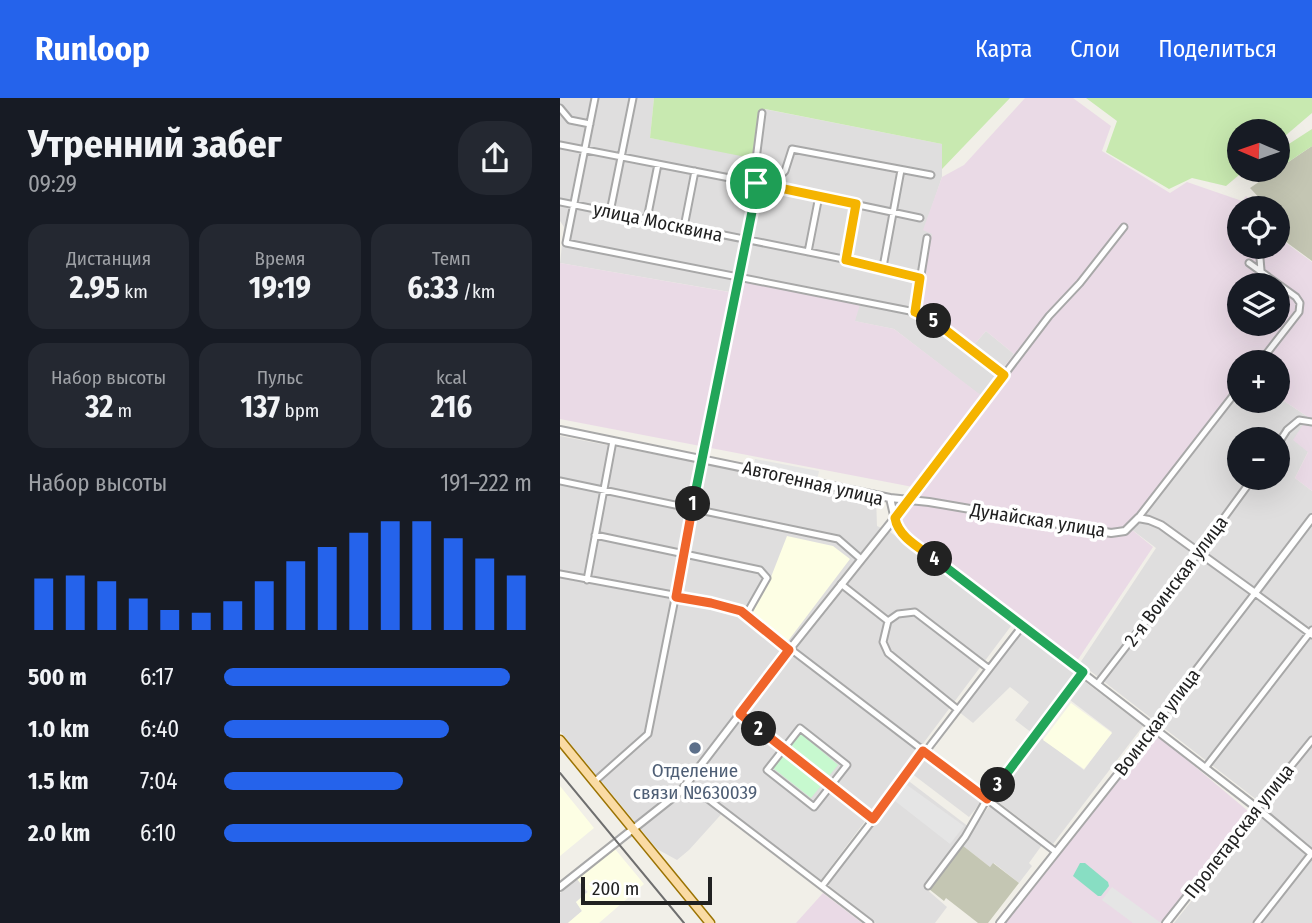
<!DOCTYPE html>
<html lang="ru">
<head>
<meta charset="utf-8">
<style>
	body { margin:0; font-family:"Fira Sans Condensed",sans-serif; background:#242831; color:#f1f3f6; height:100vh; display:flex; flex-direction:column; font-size:26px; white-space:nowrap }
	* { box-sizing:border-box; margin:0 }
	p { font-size:23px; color:#9ea1a6 }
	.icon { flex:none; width:38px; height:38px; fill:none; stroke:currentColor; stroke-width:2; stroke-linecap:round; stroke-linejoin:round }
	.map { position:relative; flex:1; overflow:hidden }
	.side { display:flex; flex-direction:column; background:#171b24; width:560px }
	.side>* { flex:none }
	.needle { width:46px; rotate:272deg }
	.tools { position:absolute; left:667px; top:21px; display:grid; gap:14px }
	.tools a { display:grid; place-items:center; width:63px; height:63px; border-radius:50%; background:#171b24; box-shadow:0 7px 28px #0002; font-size:35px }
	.scale { position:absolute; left:21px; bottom:18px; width:131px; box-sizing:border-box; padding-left:7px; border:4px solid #212121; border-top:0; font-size:19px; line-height:24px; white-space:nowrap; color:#212121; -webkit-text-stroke:5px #fff; paint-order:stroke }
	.pin { position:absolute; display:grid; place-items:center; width:60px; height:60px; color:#fff; margin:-30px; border:4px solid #fff; border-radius:50%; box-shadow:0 2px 7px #0007 }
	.km { position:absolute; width:35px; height:35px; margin:-18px; border-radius:50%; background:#222; color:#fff; font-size:19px; line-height:35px; text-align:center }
	.round { display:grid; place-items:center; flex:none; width:74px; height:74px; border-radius:28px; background:#242831 }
	.headline { display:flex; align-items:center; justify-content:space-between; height:119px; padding:0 28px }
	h1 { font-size:38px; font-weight:700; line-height:52px }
	.stats { display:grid; grid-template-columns:repeat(3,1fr); gap:10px; height:119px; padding:7px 28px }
	.stats div { display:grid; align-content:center; border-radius:18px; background:#242831; text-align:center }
	.stats b { font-size:30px; font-weight:700 }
	.stats small { font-size:19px; font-weight:400 }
	.stats p { font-size:19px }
	.chart { height:196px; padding:14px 28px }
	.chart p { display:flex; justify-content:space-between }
	.chart svg { width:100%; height:126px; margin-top:7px; stroke:#2563eb; stroke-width:6 }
	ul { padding:0 28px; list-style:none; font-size:23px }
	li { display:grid; grid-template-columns:112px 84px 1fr; align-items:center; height:52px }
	li i { height:18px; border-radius:9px; background:#2563eb }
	header { display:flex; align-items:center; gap:42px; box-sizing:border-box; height:98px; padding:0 35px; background:#2563eb; color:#fff }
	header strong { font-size:33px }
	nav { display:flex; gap:38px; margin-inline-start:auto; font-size:24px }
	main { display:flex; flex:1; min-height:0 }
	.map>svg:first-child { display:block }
</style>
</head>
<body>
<header>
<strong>Runloop</strong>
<nav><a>Карта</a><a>Слои</a><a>Поделиться</a></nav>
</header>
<main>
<section class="side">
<div class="headline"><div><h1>Утренний забег</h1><p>09:29</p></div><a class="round"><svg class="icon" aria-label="share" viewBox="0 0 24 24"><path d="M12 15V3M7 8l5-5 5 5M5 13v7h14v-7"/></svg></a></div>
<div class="stats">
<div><p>Дистанция</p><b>2.95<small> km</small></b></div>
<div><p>Время</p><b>19:19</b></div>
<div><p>Темп</p><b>6:33<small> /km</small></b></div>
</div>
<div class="stats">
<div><p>Набор высоты</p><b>32<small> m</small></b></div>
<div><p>Пульс</p><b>137<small> bpm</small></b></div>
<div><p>kcal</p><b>216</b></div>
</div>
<div class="chart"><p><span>Набор высоты</span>191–222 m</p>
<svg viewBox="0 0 160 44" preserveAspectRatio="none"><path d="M5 44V26M15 44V25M25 44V27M35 44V33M45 44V37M55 44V38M65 44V34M75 44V27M85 44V20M95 44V15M105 44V10M115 44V6M125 44V6M135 44V12M145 44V19M155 44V25"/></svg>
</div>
<ul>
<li><b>500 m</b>6:17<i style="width:93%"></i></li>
<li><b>1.0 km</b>6:40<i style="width:73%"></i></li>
<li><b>1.5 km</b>7:04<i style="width:58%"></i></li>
<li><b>2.0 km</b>6:10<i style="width:100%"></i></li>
</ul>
</section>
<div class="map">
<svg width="752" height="825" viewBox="0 0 752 825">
	<rect width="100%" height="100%" fill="#f1efe8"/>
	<path fill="#dfdede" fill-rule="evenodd" d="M0,0H94L90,40L196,60L204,11L382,46V79L364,132L372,135L369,218L389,230L412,249L426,233L454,256L421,298L334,231L294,223L175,175L170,194L0,165L4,129L0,123Z
		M679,295V303H718V299L748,319V354L735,380L752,393V825H614L706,709L520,565L596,450L571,431ZM679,341H718V380H679Z
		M0,338L316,399L317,428L330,434L454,524L261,782L166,711L129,752L117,762L97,751L0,633Z
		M462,532L517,573L472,635L455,622L469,604L450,589L413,625L398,613Z
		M524,583L583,628L493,746L432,699L479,638L524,672L552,634L510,602Z
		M363,659L422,703L409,719L351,675Z
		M346,681L409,729L364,789L387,809L375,825H316L268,787Z
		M430,707L482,747L469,765L472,768L459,785L434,765L430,769L402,747Z
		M17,781L27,794L16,804L22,813L8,825H0V795Z"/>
	<path fill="#eadae6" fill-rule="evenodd" d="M465,0H513L551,28L542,53L610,95L627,84L682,103L686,98L698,108L696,110H679V149H718V139L752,164V393L735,380L748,354L733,342L748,319L718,299V264H679V295L571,431L593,449L517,563L346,433L340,424L359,397V392L353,389L0,321V165L169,194L176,175L294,198L301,203L295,223L334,231L422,298L454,256L426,233L412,249L389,230L357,213L372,136L363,132L382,79L404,67ZM679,187H718V226H679Z
		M595,635L688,713L604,825H444Z
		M263,795L302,825H236Z"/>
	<path fill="#fdfee4" d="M227,438L273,448L290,461L228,543L192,514L211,479Z
		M511,605L552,635L524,671L483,642Z
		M0,688L34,730L0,758Z
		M55,751L84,786L39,825H8L22,813L16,804L28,794L17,781Z"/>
	<path fill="#c4c6b3" d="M752,48V163L718,138V110H703L705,106L690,90Z
		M402,747L430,769L433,765L459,785L428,825H418L386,800L384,803L369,791Z"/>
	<path fill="#c8e9b0" d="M94,0H450L382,71V46L205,11L196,61L90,40Z
		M526,0H752V15L718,44V33H679V72H685L666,88L632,80L609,91L546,54L557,23Z
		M752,31V48L718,71V53Z"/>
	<path fill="#c7f9cf" d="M239,634L278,667L251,700L213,670Z"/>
	<path fill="#88dec3" d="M520,765H525L548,784L549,788L541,798H538L513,778Z"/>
	<path fill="#e5e5e5" d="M195,361L259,373L257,382L194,370Z
		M347,687L404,728L390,746L335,703Z
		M552,789L601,825H573L542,802Z"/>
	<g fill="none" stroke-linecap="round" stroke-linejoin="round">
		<defs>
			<path id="minor" d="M35,0L6,145L355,214L382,228L444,277
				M0,10L10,22L30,26
				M0,47L175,81L360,120
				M210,88L225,73L232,51L371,77
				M0,104L323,169L360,180
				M50,114L73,0
				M87,121L98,66
				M124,129L135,73
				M699,149L701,172
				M248,154L259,98
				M286,162L296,106
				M689,165L736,199L740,205L739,214L700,264
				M323,169L341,72
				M355,214L367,140
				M718,346L727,332L739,322L752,324
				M0,383L278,441L301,461
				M349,402L489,218L520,185L564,129
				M578,420L679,290
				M35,437L200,472L207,480L186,517
				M0,476L151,504L181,513L496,754
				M27,482L53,343
				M281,486L328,523L323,544L328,555L397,611
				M328,523L338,516L355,514L428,570
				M538,585L639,454L693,380
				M180,616L313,721
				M592,629L695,495L752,537
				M240,630L287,667L254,709L207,672Z
				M645,670L752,532
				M34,684L88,636L197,89L194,77L202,15
				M127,685L310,825
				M697,710L752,642
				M262,788L463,527
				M368,788L405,739L427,701L523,574
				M697,825L752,755"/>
			<path id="tertiary" d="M0,332L330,400L336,426L344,437L697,710L752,756
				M330,400L369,404L551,435L565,433L578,420L589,422L601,427L695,495L752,420
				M0,789L121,693L229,552L349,402
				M440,825L589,637L592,629
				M606,825L697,710"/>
			<path id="primary" d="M0,642L150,825"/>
		</defs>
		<use href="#minor" stroke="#a8a8a8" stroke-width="9"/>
		<use href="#tertiary" stroke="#a8a8a8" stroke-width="10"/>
		<use href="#primary" stroke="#9b7303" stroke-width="11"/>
		<use href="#minor" stroke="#fff" stroke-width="5"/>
		<use href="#tertiary" stroke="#fff" stroke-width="6"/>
		<use href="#primary" stroke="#fadba4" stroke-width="8"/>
		<path stroke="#6f6f6f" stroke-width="2" d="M0,675L124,825"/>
	</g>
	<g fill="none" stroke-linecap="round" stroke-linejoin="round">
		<defs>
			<path id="split-1" d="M133,406L197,89L196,85"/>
			<path id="split-2" d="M133,406L116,499L151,505L181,513L229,552L180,616L199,631"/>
			<path id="split-3" d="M199,631L313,721L363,653L427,701L438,687"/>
			<path id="split-4" d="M375,461L523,574L438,687"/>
			<path id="split-5" d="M374,223L444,277L335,420C338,439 360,450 375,461"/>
			<path id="split-6" d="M196,85L296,106L286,162L360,180L355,214L374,223"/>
		</defs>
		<use href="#split-1" stroke="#fff" stroke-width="14"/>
		<use href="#split-2" stroke="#fff" stroke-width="14"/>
		<use href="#split-3" stroke="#fff" stroke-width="14"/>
		<use href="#split-4" stroke="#fff" stroke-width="14"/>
		<use href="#split-5" stroke="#fff" stroke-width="14"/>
		<use href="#split-6" stroke="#fff" stroke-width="14"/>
		<use href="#split-1" stroke="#22a559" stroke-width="9"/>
		<use href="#split-2" stroke="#f0652b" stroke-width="9"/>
		<use href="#split-3" stroke="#f0652b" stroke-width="9"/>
		<use href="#split-4" stroke="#22a559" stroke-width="9"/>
		<use href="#split-5" stroke="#f5b400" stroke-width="9"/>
		<use href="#split-6" stroke="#f5b400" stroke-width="9"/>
	</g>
	<circle fill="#5c6f8a" stroke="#fff" stroke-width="2.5" cx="135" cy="650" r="7"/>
	<g text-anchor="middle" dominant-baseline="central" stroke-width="7" stroke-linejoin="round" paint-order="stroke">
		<g font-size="19" fill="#212121" stroke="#fff">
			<text transform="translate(98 124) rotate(12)">улица Москвина</text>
			<text transform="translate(253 385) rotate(13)">Автогенная улица</text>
			<text transform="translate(478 422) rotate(9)">Дунайская улица</text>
			<text transform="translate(616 483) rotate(-53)">2-я Воинская улица</text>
			<text transform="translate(597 624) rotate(-53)">Воинская улица</text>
			<text transform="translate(679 733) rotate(-52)">Пролетарская улица</text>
		</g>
		<g font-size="19" fill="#4e5e75" stroke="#fff">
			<text x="135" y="672">Отделение<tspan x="135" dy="22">связи №630039</tspan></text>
		</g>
	</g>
</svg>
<div class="tools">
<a><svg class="needle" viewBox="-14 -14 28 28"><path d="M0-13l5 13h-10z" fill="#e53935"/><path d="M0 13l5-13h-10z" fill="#9ea1a6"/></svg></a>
<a><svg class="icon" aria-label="locate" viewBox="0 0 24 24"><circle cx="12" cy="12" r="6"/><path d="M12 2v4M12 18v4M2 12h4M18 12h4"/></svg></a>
<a><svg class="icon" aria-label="layers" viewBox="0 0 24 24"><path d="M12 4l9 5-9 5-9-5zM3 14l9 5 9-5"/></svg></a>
<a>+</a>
<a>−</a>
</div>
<div class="scale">200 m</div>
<div class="pin" style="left:196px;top:85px;background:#1e9e55"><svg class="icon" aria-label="arrive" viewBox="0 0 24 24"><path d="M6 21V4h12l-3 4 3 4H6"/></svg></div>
<b class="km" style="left:133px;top:406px">1</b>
<b class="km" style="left:199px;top:631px">2</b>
<b class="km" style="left:438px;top:687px">3</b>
<b class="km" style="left:375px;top:461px">4</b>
<b class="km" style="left:374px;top:223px">5</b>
</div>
</main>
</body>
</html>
